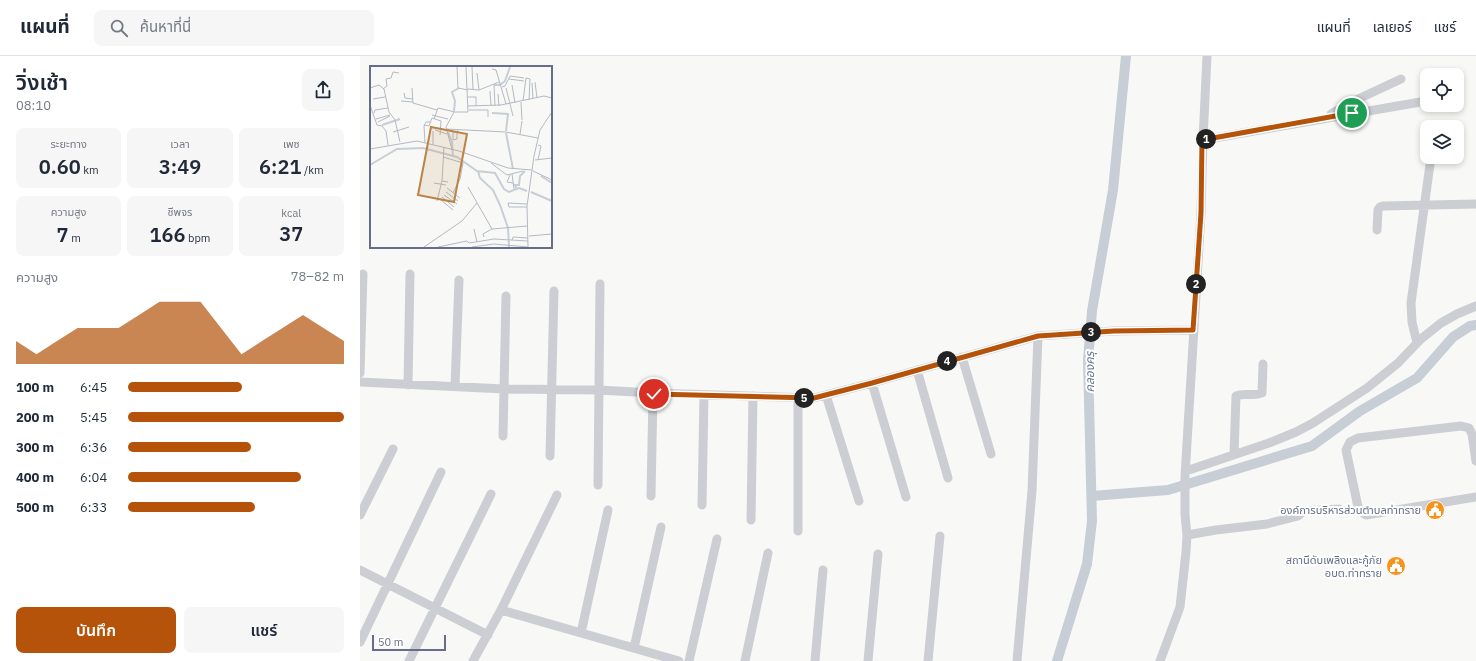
<!DOCTYPE html>
<html lang="th">
<head>
<meta charset="utf-8">
<style>
	body { margin:0; font-family:"IBM Plex Sans","Noto Sans Thai",sans-serif; background:#f6f6f7; color:#1f2937; height:100vh; display:flex; flex-direction:column; font-size:15px; white-space:nowrap }
	* { box-sizing:border-box; margin:0 }
	p { font-size:13px; color:#747a83 }
	.icon { flex:none; width:22px; height:22px; fill:none; stroke:currentColor; stroke-width:2; stroke-linecap:round; stroke-linejoin:round }
	.map { position:relative; flex:1; overflow:hidden }
	.side { display:flex; flex-direction:column; background:#fff; width:360px }
	.side>* { flex:none }
	.controls { position:absolute; left:1060px; top:12px; display:grid; gap:8px }
	.controls a { display:grid; place-items:center; width:44px; height:44px; border-radius:8px; background:#fff; box-shadow:0 2px 6px #0003; font-size:20px }
	.scale { position:absolute; left:12px; bottom:10px; width:74px; box-sizing:border-box; padding-left:4px; border:2px solid #656d8a; border-top:0; font-size:11px; line-height:14px; white-space:nowrap; color:#656d8a; -webkit-text-stroke:3px #fff; paint-order:stroke }
	.pin { position:absolute; display:grid; place-items:center; width:34px; height:34px; color:#fff; margin:-17px; border:2px solid #fff; border-radius:50%; box-shadow:0 1px 4px #0007 }
	.km { position:absolute; width:20px; height:20px; margin:-10px; border-radius:50%; background:#222; color:#fff; font-size:11px; line-height:20px; text-align:center }
	.round { display:grid; place-items:center; flex:none; width:42px; height:42px; border-radius:8px; background:#f6f6f7 }
	.headline { display:flex; align-items:center; justify-content:space-between; height:68px; padding:0 16px }
	h1 { font-size:22px; font-weight:600; line-height:30px }
	.metrics { display:grid; grid-template-columns:repeat(3,1fr); gap:6px; height:68px; padding:4px 16px }
	.metrics div { display:grid; align-content:center; border-radius:8px; background:#f6f6f7; text-align:center }
	.metrics b { font-size:20px; font-weight:600 }
	.metrics small { font-size:11px; font-weight:400 }
	.metrics p { font-size:11px }
	.chart { height:112px; padding:8px 16px }
	.chart p { display:flex; justify-content:space-between }
	.chart svg { width:100%; height:72px; margin-top:4px; fill:#b45309; opacity:.7 }
	.button { display:flex; gap:8px; margin-top:auto; padding:8px 16px }
	.button a { flex:1; height:46px; border-radius:8px; background:#b45309; color:#fff; font-size:16px; font-weight:600; line-height:46px; text-align:center }
	.button a+a { background:#f6f6f7; color:#1f2937 }
	ul { padding:0 16px; list-style:none; font-size:13px }
	li { display:grid; grid-template-columns:64px 48px 1fr; align-items:center; height:30px }
	li i { height:10px; border-radius:5px; background:#b45309 }
	header { display:flex; align-items:center; gap:24px; box-sizing:border-box; height:56px; padding:0 20px; background:#fff; border-bottom:1px solid #e0e1e3 }
	header strong { font-size:19px }
	nav { display:flex; gap:22px; margin-inline-start:auto; font-size:14px }
	.search { width:280px; height:36px; background:#f6f6f7; display:flex; align-items:center; gap:10px; box-sizing:border-box; padding:0 14px; border-radius:8px; color:#747a83; font-size:15px }
	main { display:flex; flex:1; min-height:0 }
	.map>svg:first-child { display:block }
</style>
</head>
<body>
<header>
<strong>แผนที่</strong>
<div class="search"><svg class="icon" aria-label="search" viewBox="0 0 24 24"><circle cx="10" cy="10" r="6"/><path d="M15 15l6 6"/></svg>ค้นหาที่นี่</div>
<nav><a>แผนที่</a><a>เลเยอร์</a><a>แชร์</a></nav>
</header>
<main>
<section class="side">
<div class="headline"><div><h1>วิ่งเช้า</h1><p>08:10</p></div><a class="round"><svg class="icon" aria-label="share" viewBox="0 0 24 24"><path d="M12 15V3M7 8l5-5 5 5M5 13v7h14v-7"/></svg></a></div>
<div class="metrics">
<div><p>ระยะทาง</p><b>0.60<small> km</small></b></div>
<div><p>เวลา</p><b>3:49</b></div>
<div><p>เพซ</p><b>6:21<small> /km</small></b></div>
</div>
<div class="metrics">
<div><p>ความสูง</p><b>7<small> m</small></b></div>
<div><p>ชีพจร</p><b>166<small> bpm</small></b></div>
<div><p>kcal</p><b>37</b></div>
</div>
<div class="chart"><p><span>ความสูง</span>78–82 m</p>
<svg viewBox="0 0 160 44" preserveAspectRatio="none"><path d="M0 44V30L10 38L20 30L30 22L40 22L50 22L60 14L70 6L80 6L90 6L100 22L110 38L120 30L130 22L140 14L150 22L160 30V44z"/></svg>
</div>
<ul>
<li><b>100 m</b>6:45<i style="width:53%"></i></li>
<li><b>200 m</b>5:45<i style="width:100%"></i></li>
<li><b>300 m</b>6:36<i style="width:57%"></i></li>
<li><b>400 m</b>6:04<i style="width:80%"></i></li>
<li><b>500 m</b>6:33<i style="width:59%"></i></li>
</ul>
<div class="button"><a>บันทึก</a><a>แชร์</a></div>
</section>
<div class="map">
<svg width="1116" height="605" viewBox="0 0 1116 605">
	<rect width="100%" height="100%" fill="#f8f9f6"/>
	<g fill="none" stroke-linecap="round" stroke-linejoin="round">
		<path stroke="#c8ced6" stroke-width="10" d="M732,440L808,434L952,390L1000,355L1057,322L1093,281L1110,270L1116,269
			M697,605L727,508L732,465L728,304L732,255L753,134L766,0"/>
		<path stroke="#cdced3" stroke-width="9" d="M971,58L996,44L1041,23
			M843,84L1066,45
			M1017,174L1018,154L1020,151L1023,150L1116,148
			M1057,287L1052,266L1051,247L1071,101
			M602,301L631,398
			M557,314L588,422
			M0,317L3,218
			M0,326L144,333L239,334L293,337
			M512,327L546,441
			M48,329L50,218
			M95,330L99,224
			M466,339L499,445
			M438,341V475
			M143,380L146,240
			M874,398L876,340C884,336 893,341 902,337L903,308
			M190,400L194,235
			M1116,405L1112,378L1109,372L1101,370L998,382L990,386L986,394L998,451L1001,456L1006,459L1116,441
			M826,415L909,387L936,376L953,367L1007,332L1038,307L1061,283L1081,267L1097,258L1116,250
			M238,429L240,228
			M291,440L293,337L454,342L512,327L678,280L754,275L833,274
			M342,449L344,339
			M0,459L33,393
			M391,464L393,340
			M827,479L856,474L907,468L938,460L944,455L979,453
			M0,514L128,579
			M141,554L319,605
			M221,577L248,454
			M0,586L81,416
			M274,592L301,471
			M49,605L131,438
			M113,605L141,554L197,439
			M329,605L357,483
			M385,605L408,497
			M455,605L463,514
			M508,605L518,498
			M568,605L580,480
			M657,605L672,435L678,280
			M800,605L820,551L826,496L827,479L825,459V420L841,157L843,84L847,0"/>
	</g>
	<g fill="none" stroke-linecap="round" stroke-linejoin="round">
		<defs>
			<path id="route" d="M294,338L454,342L512,327L678,280L754,275L833,274L841,157L842,84L992,57"/>
		</defs>
		<use href="#route" stroke="#fff" stroke-width="8"/>
		<use href="#route" stroke="#b45309" stroke-width="5"/>
	</g>
	<defs>
		<symbol id="civic-disc" viewBox="-11 -11 22 22"><circle r="9.5" fill="#f5931a" stroke="#fff"/><path d="M-.6-6.5H3V-4.5H.6V-3L4-1V1h2V6H-6V1h2V-1L-.6-3ZM-1.2 2.5V6h2.4V2.5Z" fill="#fff"/></symbol>
	</defs>
	<g fill-rule="evenodd">
		<use href="#civic-disc" x="1064" y="443" width="22" height="22"/>
		<use href="#civic-disc" x="1025" y="499" width="22" height="22"/>
	</g>
	<g text-anchor="middle" dominant-baseline="central" stroke-width="4" stroke-linejoin="round" paint-order="stroke">
		<g font-size="11" fill="#656d8a" stroke="#fff" text-anchor="end">
			<text x="1061" y="454">องค์การบริหารส่วนตำบลท่าทราย</text>
			<text x="1022" y="504">สถานีดับเพลิงและกู้ภัย<tspan x="1022" dy="13">อบต.ท่าทราย</tspan></text>
		</g>
		<g font-size="12" font-style="italic" fill="#65758c" stroke="#fff">
			<text transform="translate(729 316) rotate(-90)">คลองครุ</text>
		</g>
	</g>
	<g transform="translate(10 10)">
		<rect width="182" height="182" fill="#f8f9f6"/>
		<path fill="none" stroke="#c8ced6" stroke-width="2" d="M124,19H130L135,15L140,1M84,45L85,35L82,26L89,22M122,47L138,48L136,65M12,59L30,53M78,66L82,76L83,90M136,67L143,103M0,99L27,83L53,82L87,91L107,105L125,107L134,123L139,126L149,122L157,125M108,105L110,112L123,124L130,139L138,162L139,181M171,110L182,117M147,124L145,119H149L150,110L155,105M161,126L182,135"/>
		<path fill="none" stroke="#b4b9c4" stroke-width="1" d="M87,1L88,22L98,24M102,1L103,24M122,3L126,4L136,38M107,7L109,24M139,13L154,15M165,16L167,32M162,17L163,33M124,19L125,40M142,19L145,37M132,21L135,20L140,10L154,12M0,22L9,19L14,23L19,46L25,54L30,76M42,22L43,37L67,44M136,22L143,50M13,23L17,20L16,13L21,12L23,6L29,7M98,23L109,24L129,16M120,25L121,40M34,27L35,32L43,33M128,28L129,40M98,31H106V40M3,33L15,31M31,35L43,36M153,35L156,12L160,13L159,34M151,36L152,54M0,39L7,59L12,60L16,65L18,79M98,40L131,39L174,30L182,32M99,44H118V51M4,47L5,44L18,42M62,49L78,53M6,53L20,49M64,53L68,42L85,46H98L96,1M8,56L20,50M54,59L59,60L62,52L71,55L70,69M76,63L136,66L168,72M65,64L77,68M23,66L39,61M87,66H83V74L87,73V66L88,64M150,68L152,55M55,77L54,60L56,56H60M63,79V65M168,79L171,80L168,94M74,81L72,115L78,116M0,83L47,75L89,85L138,102L162,104M82,84L76,61L84,46M73,91L93,97L90,113L83,127M165,94L182,92M121,97L137,109L153,105M163,105L182,114M142,108L144,123M140,109L137,116L143,117M64,117L76,119M98,121L122,163L157,160M77,122L90,132M76,126L88,135M74,129L87,138M72,131L84,141M71,134L83,144M67,135L72,115M157,141H139L138,137L157,138M104,163L107,176M159,170L182,168M114,171L113,168L122,163M142,174L143,171L158,172M54,181L92,155L107,137M68,181L97,175L99,177L124,173L158,175M102,181L124,178L158,181M158,181L157,140L164,90L170,64L182,46"/>
		<path fill="#bb8447" fill-opacity="0.15" stroke="#bb8447" stroke-width="2" d="M61,61L97,68L84,136L48,129Z"/>
		<rect width="182" height="182" fill="none" stroke="#656d8a" stroke-width="2"/>
	</g>
</svg>
<div class="controls">
<a><svg class="icon" aria-label="locate" viewBox="0 0 24 24"><circle cx="12" cy="12" r="6"/><path d="M12 2v4M12 18v4M2 12h4M18 12h4"/></svg></a>
<a><svg class="icon" aria-label="layers" viewBox="0 0 24 24"><path d="M12 4l9 5-9 5-9-5zM3 14l9 5 9-5"/></svg></a>
</div>
<div class="scale">50 m</div>
<div class="pin" style="left:992px;top:57px;background:#1e9e55"><svg class="icon" aria-label="arrive" viewBox="0 0 24 24"><path d="M6 21V4h12l-3 4 3 4H6"/></svg></div>
<div class="pin" style="left:294px;top:338px;background:#d93025"><svg class="icon" aria-label="check" viewBox="0 0 24 24"><path d="M5 12l5 5 9-10"/></svg></div>
<b class="km" style="left:846px;top:83px">1</b>
<b class="km" style="left:836px;top:228px">2</b>
<b class="km" style="left:731px;top:276px">3</b>
<b class="km" style="left:587px;top:305px">4</b>
<b class="km" style="left:444px;top:342px">5</b>
</div>
</main>
</body>
</html>
